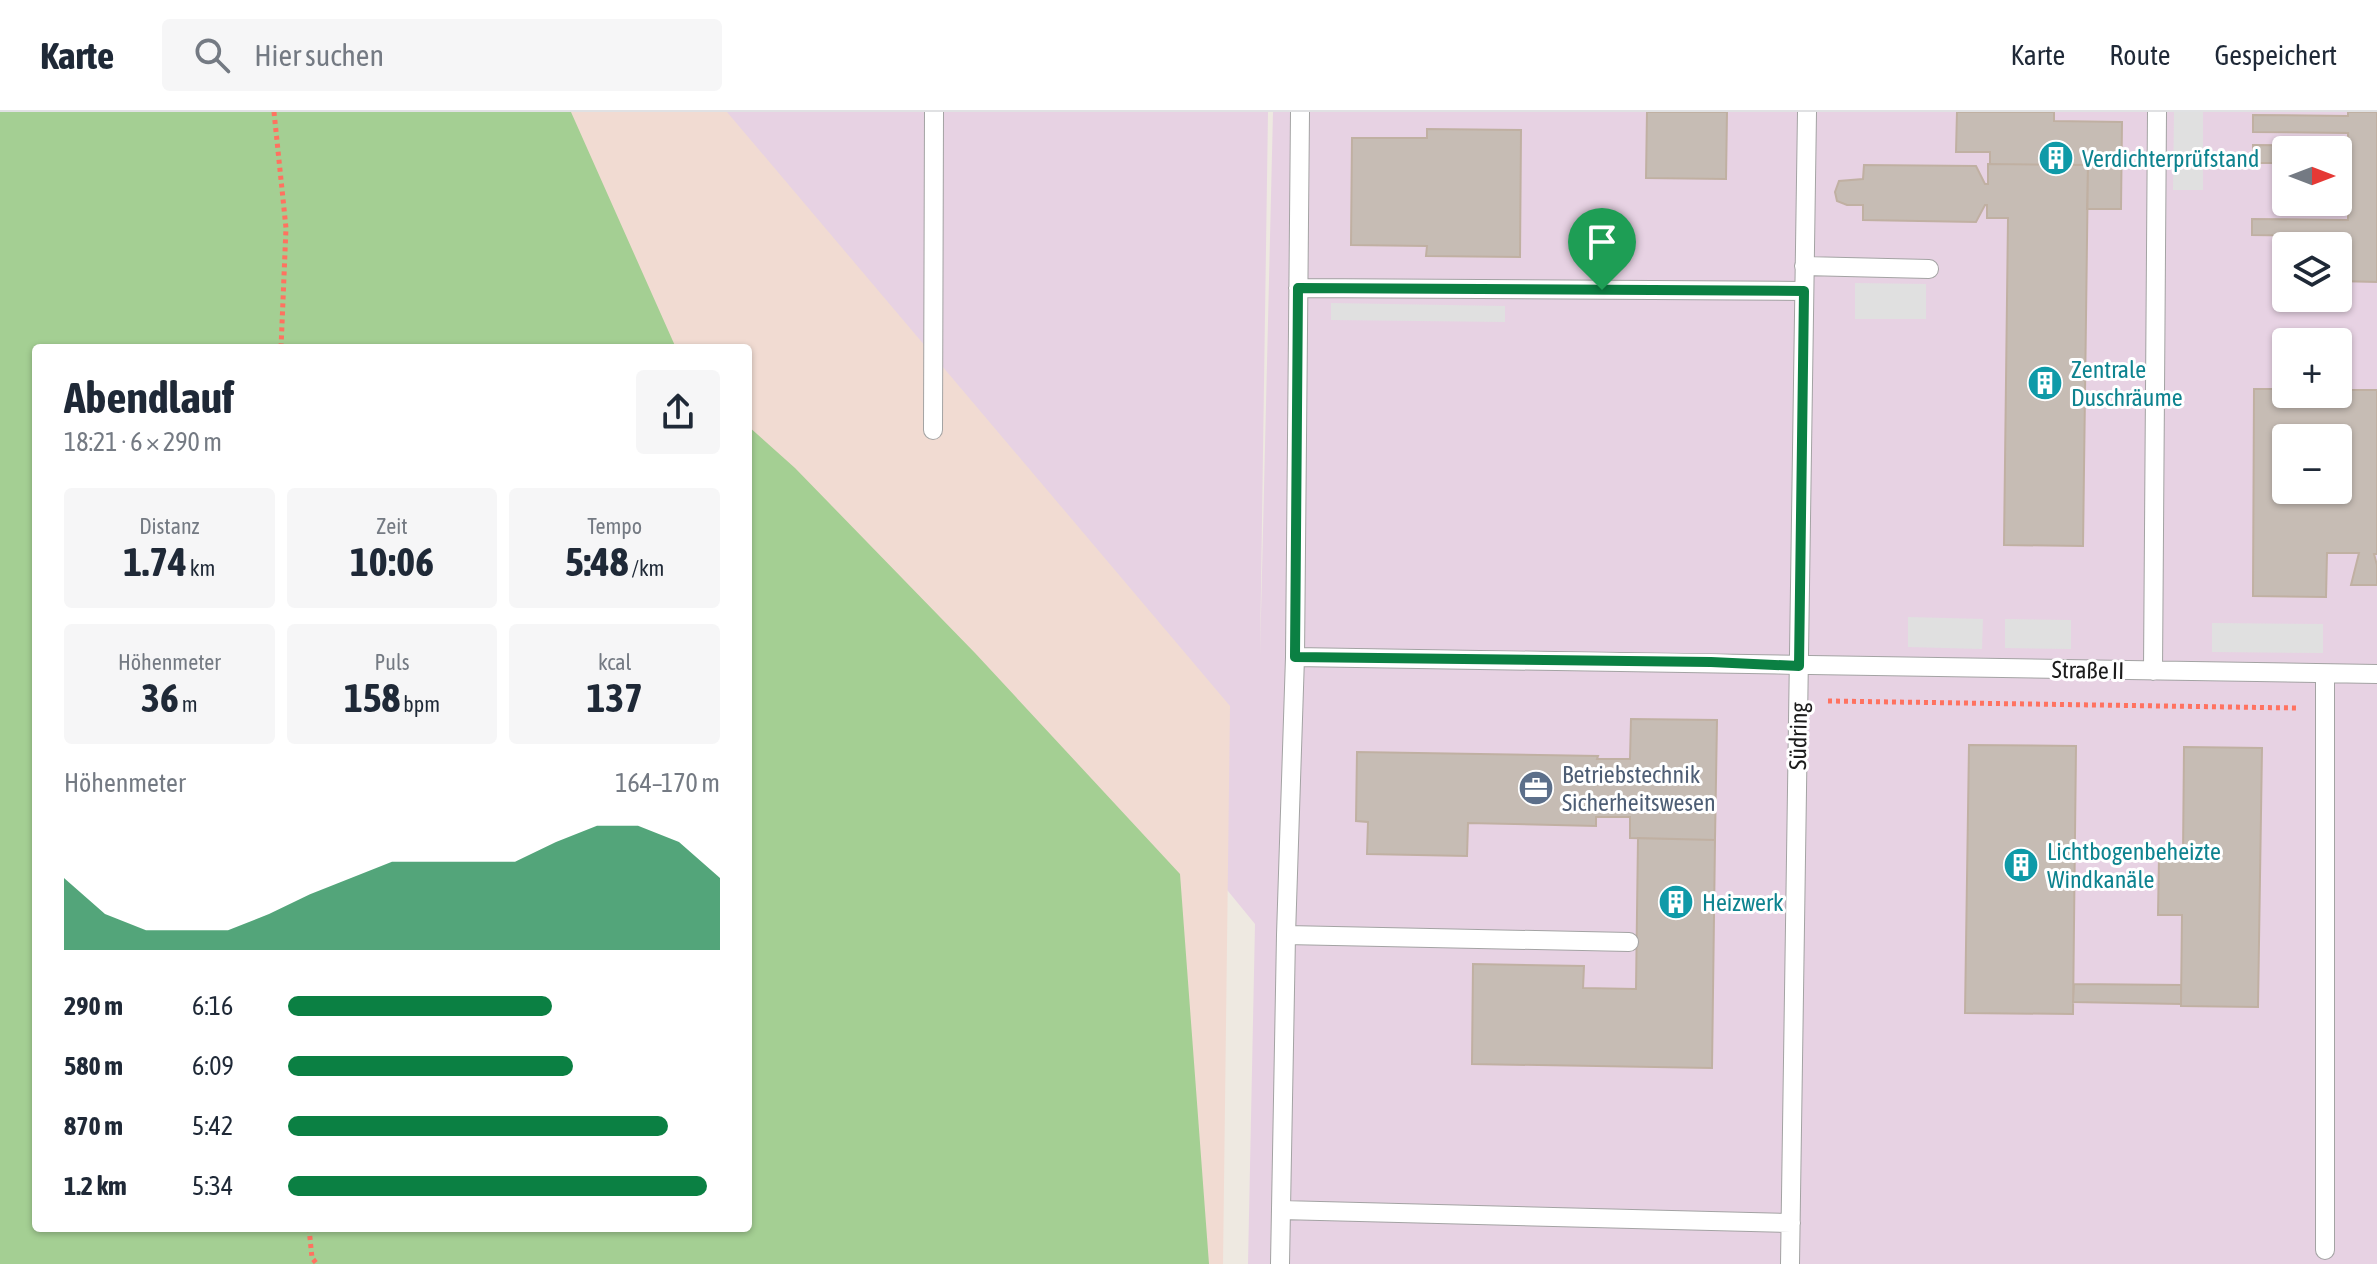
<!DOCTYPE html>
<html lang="de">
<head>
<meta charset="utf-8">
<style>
	body { margin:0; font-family:"Asap Condensed",sans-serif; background:#f6f6f7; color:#1f2937; height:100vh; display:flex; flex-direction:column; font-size:30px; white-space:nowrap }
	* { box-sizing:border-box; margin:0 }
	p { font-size:26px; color:#747a83 }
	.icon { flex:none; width:44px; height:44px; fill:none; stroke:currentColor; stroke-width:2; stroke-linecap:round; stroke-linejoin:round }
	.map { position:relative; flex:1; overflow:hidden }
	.drawer { position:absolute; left:32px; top:232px; width:720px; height:888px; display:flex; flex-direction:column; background:#fff; border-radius:8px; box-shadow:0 2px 6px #0004 }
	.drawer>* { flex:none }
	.needle { width:52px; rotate:90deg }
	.controls { position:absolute; left:2272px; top:24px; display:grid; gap:16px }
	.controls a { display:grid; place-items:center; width:80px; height:80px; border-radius:8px; background:#fff; box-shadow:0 2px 6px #0004; font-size:40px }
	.pin { position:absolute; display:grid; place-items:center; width:68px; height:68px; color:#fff; margin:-82px -34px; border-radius:50% 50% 50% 0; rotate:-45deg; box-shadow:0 0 8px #0007 }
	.pin .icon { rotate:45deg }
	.round { display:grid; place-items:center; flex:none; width:84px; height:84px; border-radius:8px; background:#f6f6f7 }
	.head { display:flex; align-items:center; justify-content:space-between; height:136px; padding:0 32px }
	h1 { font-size:44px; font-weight:700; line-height:60px }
	.metrics { display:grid; grid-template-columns:repeat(3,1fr); gap:12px; height:136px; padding:8px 32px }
	.metrics div { display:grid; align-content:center; border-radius:8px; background:#f6f6f7; text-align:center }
	.metrics b { font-size:40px; font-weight:700 }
	.metrics small { font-size:22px; font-weight:400 }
	.metrics p { font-size:22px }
	.chart { height:224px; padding:16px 32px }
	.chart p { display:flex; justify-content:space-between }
	.chart svg { width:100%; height:144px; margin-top:8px; fill:#0b8043; opacity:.7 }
	ul { padding:0 32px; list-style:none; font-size:26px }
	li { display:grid; grid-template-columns:128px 96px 1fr; align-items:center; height:60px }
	li i { height:20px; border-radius:10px; background:#0b8043 }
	header { display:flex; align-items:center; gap:48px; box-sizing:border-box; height:112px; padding:0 40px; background:#fff; border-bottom:2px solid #e0e1e3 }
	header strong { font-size:38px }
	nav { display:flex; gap:44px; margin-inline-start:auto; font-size:28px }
	.search { width:560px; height:72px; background:#f6f6f7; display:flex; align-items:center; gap:20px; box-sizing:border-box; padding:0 28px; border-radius:8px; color:#747a83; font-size:30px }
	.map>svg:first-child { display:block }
</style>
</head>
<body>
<header>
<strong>Karte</strong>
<div class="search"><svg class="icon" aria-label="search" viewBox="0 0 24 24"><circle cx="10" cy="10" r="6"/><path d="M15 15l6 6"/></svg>Hier suchen</div>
<nav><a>Karte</a><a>Route</a><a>Gespeichert</a></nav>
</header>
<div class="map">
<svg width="2377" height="1152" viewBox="0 0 2377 1152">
	<rect width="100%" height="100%" fill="#eee9e1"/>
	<path fill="#e7d2e3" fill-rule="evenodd" d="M615,0H1268L1260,544L1273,0H2377V1152H1248L1255,812L644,66ZM2286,38H2338V90H2286ZM2286,134H2338V186H2286ZM2286,230H2338V282H2286ZM2286,326H2338V378H2286Z"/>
	<path fill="#f1dbd2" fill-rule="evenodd" d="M0,0H727L1230,594L1223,1152H0ZM36,236H748V1116H36Z"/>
	<path fill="#a4cf93" d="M0,0H571L676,236H36V1116H748V314L795,356L975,541L1180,762L1209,1152H0Z"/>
	<path fill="#e0e0e0" d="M2174,0H2203V78H2173Z
		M1855,171L1926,172V207H1855Z
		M1331,191L1505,194V210L1331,208Z
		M1908,505L1983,507L1982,537L1908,535Z
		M2005,507L2071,508V537L2005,536Z
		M2212,511L2323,512V541L2212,540Z"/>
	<path fill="#c6bcb4" stroke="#c0b0a2" stroke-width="2" fill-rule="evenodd" d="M1647,0H1727L1726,67L1646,66Z
		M1957,0H2054V9L2122,10L2121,97H2087L2088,53L1990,52V40H1956Z
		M2348,0H2377V170L2338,169V134L2326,132H2348V124L2252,123V107L2348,108V51H2338V38H2286V51H2253V33L2348,34V21L2253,20V3L2348,4Z
		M1427,17L1521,18L1520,145L1426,144L1427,134L1351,133L1352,26H1427Z
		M1988,52L2088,53L2083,434L2004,433L2008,106H1987V93H1985L1976,110L1863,108V93H1847L1837,89L1835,80L1839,69L1863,67L1864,53L1976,54L1985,72H1988Z
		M2254,277H2286V282H2338V278H2377V442H2374L2377,453V473H2351L2359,441H2327L2326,485L2253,484ZM2286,326H2338V378H2286Z
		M1631,607L1717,608L1715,728L1630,726V705H1596V714L1468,711L1467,744L1367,742L1368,710L1356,709L1357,640L1598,644L1597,647H1630Z
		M1969,633L2076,634L2073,902L1965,901Z
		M2184,635L2262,636L2258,895L2181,894L2182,803H2158L2159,745H2183Z
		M1638,726L1715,728L1712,956L1472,952L1473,852L1584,854L1583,876L1636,877Z
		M2074,872L2181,873V892L2073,890Z"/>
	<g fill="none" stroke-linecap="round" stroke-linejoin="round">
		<defs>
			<path id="service" d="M1804,154L1929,157
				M1298,176L1804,179
				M933,318L934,0
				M1295,545L2377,562
				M2153,559L2157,0
				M2325,562V1138
				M1286,823L1629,830
				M1281,1098L1791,1111
				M1280,1152L1286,823L1295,545L1300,0
				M1790,1152L1807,0"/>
		</defs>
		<use href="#service" stroke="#a3a3a3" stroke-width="20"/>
		<path stroke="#ff7260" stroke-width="5" stroke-dasharray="4 4" stroke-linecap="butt" d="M274,0L286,116L281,236
			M1828,589L2297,596
			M309,1116L312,1146L317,1152"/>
		<use href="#service" stroke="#fff" stroke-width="18"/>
	</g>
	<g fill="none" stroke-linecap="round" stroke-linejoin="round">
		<defs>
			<path id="route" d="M1298,176L1804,179L1799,554L1711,550L1295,545Z"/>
		</defs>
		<use href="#route" stroke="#fff" stroke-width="16"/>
		<use href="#route" stroke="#0b8043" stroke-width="10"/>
	</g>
	<defs>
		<symbol id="building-disc" viewBox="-11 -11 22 22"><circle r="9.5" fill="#0f9aa8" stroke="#fff"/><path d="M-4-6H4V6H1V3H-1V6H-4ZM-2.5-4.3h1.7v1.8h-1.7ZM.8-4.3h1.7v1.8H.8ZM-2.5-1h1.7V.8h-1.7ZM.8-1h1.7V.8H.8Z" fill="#fff"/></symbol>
		<symbol id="office-disc" viewBox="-11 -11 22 22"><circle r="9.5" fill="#5c6f8a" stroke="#fff"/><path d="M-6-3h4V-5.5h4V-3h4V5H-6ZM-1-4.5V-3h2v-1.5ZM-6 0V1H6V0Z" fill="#fff"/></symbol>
	</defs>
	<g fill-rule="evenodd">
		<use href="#building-disc" x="2036" y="26" width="40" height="40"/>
		<use href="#building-disc" x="2025" y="251" width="40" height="40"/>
		<use href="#office-disc" x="1516" y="656" width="40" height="40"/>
		<use href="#building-disc" x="2001" y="733" width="40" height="40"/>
		<use href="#building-disc" x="1656" y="770" width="40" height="40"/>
	</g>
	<g text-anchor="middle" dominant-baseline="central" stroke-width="6" stroke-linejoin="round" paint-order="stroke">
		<g font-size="24" fill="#0d838f" stroke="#fff" text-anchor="start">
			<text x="2082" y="46">Verdichterprüfstand</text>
			<text x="2071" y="257">Zentrale<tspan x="2071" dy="28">Duschräume</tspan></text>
			<text x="2047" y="739">Lichtbogenbeheizte<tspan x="2047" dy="28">Windkanäle</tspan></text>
			<text x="1702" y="790">Heizwerk</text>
		</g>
		<g font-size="24" fill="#1c1c1c" stroke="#fff">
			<text transform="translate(2088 558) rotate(1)">Straße II</text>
			<text transform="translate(1798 624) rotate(-89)">Südring</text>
		</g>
		<g font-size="24" fill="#4e5e75" stroke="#fff" text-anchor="start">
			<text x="1562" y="662">Betriebstechnik<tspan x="1562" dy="28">Sicherheitswesen</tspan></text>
		</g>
	</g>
</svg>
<div class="controls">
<a><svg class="needle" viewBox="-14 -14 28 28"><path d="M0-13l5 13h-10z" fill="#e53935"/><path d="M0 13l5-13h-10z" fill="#747a83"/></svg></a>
<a><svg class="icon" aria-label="layers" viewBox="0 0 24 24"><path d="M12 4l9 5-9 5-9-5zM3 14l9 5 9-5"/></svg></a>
<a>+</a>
<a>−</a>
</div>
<div class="pin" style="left:1602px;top:178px;background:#1e9e55"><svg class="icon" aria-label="arrive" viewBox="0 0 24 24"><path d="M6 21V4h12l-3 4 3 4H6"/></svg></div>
<section class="drawer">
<div class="head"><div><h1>Abendlauf</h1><p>18:21 · 6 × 290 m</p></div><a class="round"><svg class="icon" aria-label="share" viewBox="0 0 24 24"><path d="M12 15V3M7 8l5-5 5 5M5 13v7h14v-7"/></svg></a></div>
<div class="metrics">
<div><p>Distanz</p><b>1.74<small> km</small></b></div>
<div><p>Zeit</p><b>10:06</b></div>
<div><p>Tempo</p><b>5:48<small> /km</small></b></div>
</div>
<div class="metrics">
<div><p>Höhenmeter</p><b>36<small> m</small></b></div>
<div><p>Puls</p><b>158<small> bpm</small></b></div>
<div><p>kcal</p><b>137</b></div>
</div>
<div class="chart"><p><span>Höhenmeter</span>164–170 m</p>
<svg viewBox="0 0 160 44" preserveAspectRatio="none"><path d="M0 44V22L10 33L20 38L30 38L40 38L50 33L60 27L70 22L80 17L90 17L100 17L110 17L120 11L130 6L140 6L150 11L160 22V44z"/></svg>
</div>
<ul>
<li><b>290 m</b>6:16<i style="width:61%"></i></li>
<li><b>580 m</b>6:09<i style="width:66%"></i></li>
<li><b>870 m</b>5:42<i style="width:88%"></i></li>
<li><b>1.2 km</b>5:34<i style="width:97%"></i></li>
</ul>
</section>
</div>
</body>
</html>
